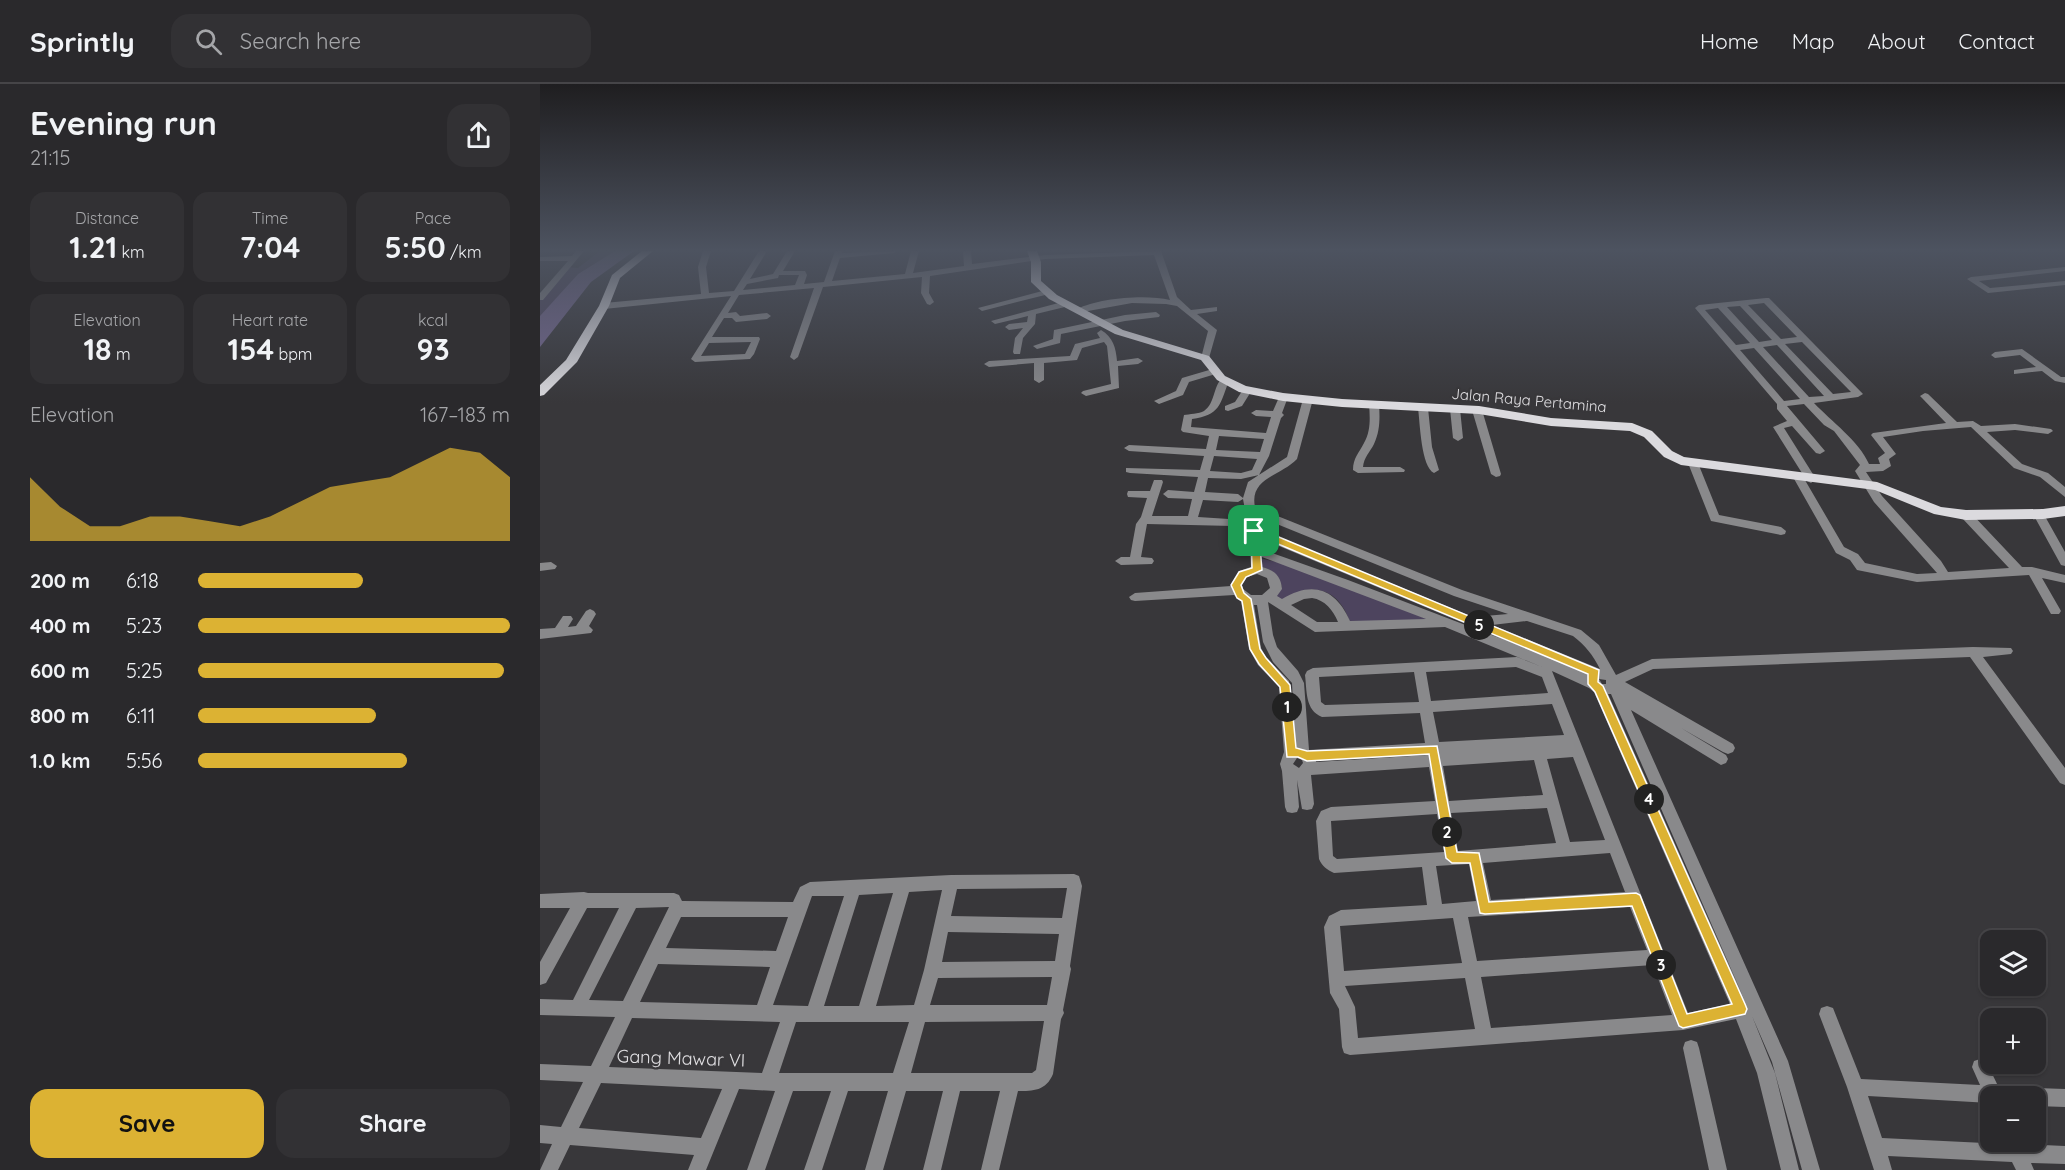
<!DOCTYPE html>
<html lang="en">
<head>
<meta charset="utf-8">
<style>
	body { margin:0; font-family:Quicksand,sans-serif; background:#323134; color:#f1f3f6; height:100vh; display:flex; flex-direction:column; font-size:22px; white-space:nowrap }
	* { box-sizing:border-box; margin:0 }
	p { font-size:20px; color:#a5a6a9 }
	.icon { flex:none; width:33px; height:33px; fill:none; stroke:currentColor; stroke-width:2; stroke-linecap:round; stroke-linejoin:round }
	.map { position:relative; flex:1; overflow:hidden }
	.side { display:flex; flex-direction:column; background:#2a292c; width:540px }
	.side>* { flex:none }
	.fabs { position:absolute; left:1440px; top:846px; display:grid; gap:12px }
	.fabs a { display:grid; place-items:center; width:66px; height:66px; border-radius:12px; background:#2a292c; box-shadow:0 2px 4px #0004,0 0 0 2px #464548; font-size:30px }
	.pin { position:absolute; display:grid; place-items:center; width:51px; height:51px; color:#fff; margin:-26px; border-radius:12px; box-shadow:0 3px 9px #0006 }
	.km { position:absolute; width:30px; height:30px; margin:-15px; border-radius:50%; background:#222; color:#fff; font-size:16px; line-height:30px; text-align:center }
	.round { display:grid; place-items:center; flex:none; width:63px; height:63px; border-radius:18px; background:#323134 }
	.summary { display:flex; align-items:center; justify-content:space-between; height:102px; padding:0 30px }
	h1 { font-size:33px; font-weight:800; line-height:45px }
	.figures { display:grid; grid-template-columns:repeat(3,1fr); gap:9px; height:102px; padding:6px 30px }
	.figures div { display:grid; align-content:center; border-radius:15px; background:#323134; text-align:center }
	.figures b { font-size:30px; font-weight:800 }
	.figures small { font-size:16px; font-weight:400 }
	.figures p { font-size:16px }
	.chart { height:168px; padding:12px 30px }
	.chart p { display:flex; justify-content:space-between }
	.chart svg { width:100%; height:108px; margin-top:6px; fill:#dcb233; opacity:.7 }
	.action { display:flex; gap:12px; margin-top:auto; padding:12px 30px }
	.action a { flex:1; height:69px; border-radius:18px; background:#dcb233; color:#111; font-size:24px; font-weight:800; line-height:69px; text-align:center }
	.action a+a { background:#323134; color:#f1f3f6 }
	ul { padding:0 30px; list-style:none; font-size:20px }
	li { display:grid; grid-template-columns:96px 72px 1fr; align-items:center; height:45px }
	li i { height:15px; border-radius:8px; background:#dcb233 }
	header { display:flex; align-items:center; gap:36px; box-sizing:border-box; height:84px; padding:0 30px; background:#2a292c; border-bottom:2px solid #464548 }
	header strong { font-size:28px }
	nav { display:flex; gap:33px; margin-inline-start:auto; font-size:21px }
	.search { width:420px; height:54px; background:#323134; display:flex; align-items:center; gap:15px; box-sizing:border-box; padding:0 21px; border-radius:18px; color:#a5a6a9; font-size:22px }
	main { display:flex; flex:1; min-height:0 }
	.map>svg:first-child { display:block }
</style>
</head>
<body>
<header>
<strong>Sprintly</strong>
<div class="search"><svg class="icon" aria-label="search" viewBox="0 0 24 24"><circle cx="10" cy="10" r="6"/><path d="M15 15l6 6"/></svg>Search here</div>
<nav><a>Home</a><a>Map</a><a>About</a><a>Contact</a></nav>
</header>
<main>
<section class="side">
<div class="summary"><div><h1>Evening run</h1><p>21:15</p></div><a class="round"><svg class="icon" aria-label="share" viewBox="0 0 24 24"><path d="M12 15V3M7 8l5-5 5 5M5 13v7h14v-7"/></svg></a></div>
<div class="figures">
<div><p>Distance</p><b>1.21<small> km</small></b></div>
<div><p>Time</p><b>7:04</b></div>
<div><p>Pace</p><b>5:50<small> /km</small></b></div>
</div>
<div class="figures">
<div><p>Elevation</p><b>18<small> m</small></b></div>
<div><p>Heart rate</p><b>154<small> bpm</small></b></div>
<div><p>kcal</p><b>93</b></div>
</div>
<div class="chart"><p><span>Elevation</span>167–183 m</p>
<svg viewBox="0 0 160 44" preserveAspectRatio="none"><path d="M0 44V18L10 30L20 38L30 38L40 34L50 34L60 36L70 38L80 34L90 28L100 22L110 20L120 18L130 12L140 6L150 8L160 18V44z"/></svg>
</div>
<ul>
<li><b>200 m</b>6:18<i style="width:53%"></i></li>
<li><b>400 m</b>5:23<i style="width:100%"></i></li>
<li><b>600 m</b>5:25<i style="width:98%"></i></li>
<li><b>800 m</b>6:11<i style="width:57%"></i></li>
<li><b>1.0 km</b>5:56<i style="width:67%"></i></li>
</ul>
<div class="action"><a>Save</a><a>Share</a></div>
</section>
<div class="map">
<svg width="1525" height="1086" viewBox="0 0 1525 1086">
	<rect width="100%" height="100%" fill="#38373a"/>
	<path fill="#4d445e" d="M60,167H75L38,190L0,233V213L25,183L38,184Z
		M719,474L746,480L890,536L810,539C804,519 791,504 769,506C761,506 750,513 742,516L736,513L742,503C738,490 733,486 720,482Z"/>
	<path fill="#73668e" d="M75,167H94L51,198L0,263V232L38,190Z"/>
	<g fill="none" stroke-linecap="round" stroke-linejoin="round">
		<path fill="#89898b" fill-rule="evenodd" d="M36,167H44L3,216H0V209L28,177H0V173L32,172Z
			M163,167H171L166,183L169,209L194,207L219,167H227L210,195L233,190L247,167H255L243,187H265L267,191L264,200L284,198L295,167H303L302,169L358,167L354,169L300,174L292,197L365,190L371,167H379L373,189L424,182L423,167H431L432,180L505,171L621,167L637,213L651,226L677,223V227L657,230L677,246L669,274L665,277L661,274L668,247L637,222L626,220L592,219L537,229V225C559,214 606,210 630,216L614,171L505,175L390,192L389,209L394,218L390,221L387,220L381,209L382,193L283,203L258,273L254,276L250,273L274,204L199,211L188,229L196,228L200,232L227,229L231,232L227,235L196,238L192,234H184L172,253H219L220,255L214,270L210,275L155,278L151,275L191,212L64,225L60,222L64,219L161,210L158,183ZM239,191H259L255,201L203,206L207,200L238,194ZM211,258L205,270L161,272L169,259Z
			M1525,183V187L1439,197L1450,204L1525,197V201L1448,209L1427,195L1431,193Z
			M506,206H509V210L442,227L438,224Z
			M1226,214H1229L1323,310L1318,313L1274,319C1291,337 1319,357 1329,380H1340L1338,374L1345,369L1331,351L1333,349L1406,339L1382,314L1380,312L1385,309L1388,310L1417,338L1433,337L1441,342L1475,340L1511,345L1513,347L1508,350L1475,346L1447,348L1482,380L1508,389L1525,403V413L1500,393L1474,384L1431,343L1383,347L1343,353L1356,370L1349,375L1351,382L1343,387L1326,388L1342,412L1401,477L1408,488L1469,484L1422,434L1421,431L1426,427L1430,428L1482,483H1492L1525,491V499L1502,494L1521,527L1519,530H1511L1489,491L1377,498L1317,486L1310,476L1296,469L1253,393L1254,391H1262L1304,463L1318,470L1325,479L1377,490L1397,489L1334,418L1315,387L1320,381L1294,347L1284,341L1264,320L1247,322L1285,367L1280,370L1276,369L1252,342L1244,344L1276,395L1271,399L1267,397L1233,343L1247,337L1237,325V320L1155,224L1159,221ZM1224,219L1257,253L1241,255L1208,221ZM1200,222L1232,256L1219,258L1187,223ZM1178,224L1210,259L1196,261L1165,226ZM1262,258L1311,308L1293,310L1245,260ZM1237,261L1284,312L1269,313L1223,263ZM1214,264L1260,315L1244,317L1200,266Z
			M526,217L529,218V222L496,230L495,240L483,254L480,270H474L473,268L475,254L483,244L469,246L465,243L469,240L487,238L488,232L455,240L451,237Z
			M616,228L620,231L619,233L585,237L521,250L520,259L497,265L493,262L513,255L514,246L585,231Z
			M561,246C573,253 576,264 577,277L598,274L603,277L598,280L578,282L579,304L546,312L541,309L543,307L571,300L567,262L564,258L542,264L537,276L504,279V296L499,299L494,296V279L449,283L444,280L449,277L530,272L535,260L560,254L557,249Z
			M1482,265L1521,293H1525V299L1515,297L1502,287L1474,290V286L1496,283L1480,271L1455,274L1451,271L1455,268Z
			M676,284L679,285V289L649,298L643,311L619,320L614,317L636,307L642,294Z
			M684,293L689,296C680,321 680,331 652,335L651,343L726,349L731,333L716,332L711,329L716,326L733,327L740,311H746L748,313L742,329L744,331L741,334L729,372L719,391L701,395L668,394L665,408L698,410L703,414L708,398L747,373L763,315L768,312L771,313L773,315L757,375C741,392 709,394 715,423L922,506L1041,546L1059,561L1076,591L1112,575L1433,563L1471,564L1473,567L1471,570L1443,573L1525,684V701L1520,699L1430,573L1113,585L1085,598L1193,660L1195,664L1193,668L1188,670L1183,668L1141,644L1186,671L1188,675L1186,679L1181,681L1091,626L1248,977L1280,1086H1262L1232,978L1212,932L1235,989L1259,1086H1241L1217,989L1196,935L1143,946L810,971L804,969L802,963L799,925L790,909L784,843L789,832L801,826L887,821L882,783L794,789C787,786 782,782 779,775L776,737L781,727L791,723L895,717L889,683L771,691L774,720L772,725L767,726L762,725L757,696L759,723L757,728L752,729L747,728L745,723L742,687L740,680L744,668L739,603L718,581L709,565L701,517L694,511L595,517L591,516L589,513L595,509L691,502L699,487L711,483L709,447L703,415L698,418L663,416L658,433L689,435L694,439L693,442L607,440L601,473L612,474L614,477L612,480L581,481L575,477L581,473H590L596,440L601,433L607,414L588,413L587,410L588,407H610L614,396H622L623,398L612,432H648L652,415L628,414L623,410L628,406L654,408L658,393L590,389L586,388V384L660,386L664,372L589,367L584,364L589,361L666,365L669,352L643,348L641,346L644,331C649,330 659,330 664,327C676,319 673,299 684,293ZM679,352L724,355L720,368L676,366ZM674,372L717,375L712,386L701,389L670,387ZM717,432L914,512L968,530L933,533L719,445ZM720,454L962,555L808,496L721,465ZM722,473L886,535L810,537C796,505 773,496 742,515L737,512L742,505C741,492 734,486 722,483ZM717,490L727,494L730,504L722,511H711L703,505L702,501L707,493ZM772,514C785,516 793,526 798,538H777L751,521L764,515ZM728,518L775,548L905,543L1002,583L977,573L773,584L767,587L765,591C767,607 765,626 782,633L880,629L885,659L769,666L764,599L758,587L737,563L733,551ZM714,521H717L723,558L733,578L752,599L753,619L749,597L726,573L721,564ZM987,537L1033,552C1045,561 1053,571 1060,585L952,541ZM976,583L1002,593L1008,609L891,617L886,588ZM1012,587L1049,604L1054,608L1190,920L1148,929ZM874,588L879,618L785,621L781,618L779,593ZM1059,595L1066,596V600H1062ZM1068,610H1071L1205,917ZM1012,620L1024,651L899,658L893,628ZM887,671L776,678V677ZM1033,673L1065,756L1030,758L1007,675ZM757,674L762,676L763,679L759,684L753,680ZM994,676L1003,711L909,717L903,682ZM1007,724L1016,759L918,767L911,729ZM897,730L904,768L797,775L793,772L791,737ZM1070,769L1085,808L951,816L943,779ZM929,780L936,817L902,820L896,782ZM1090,823L1107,866L937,877L928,833ZM913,834L922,879L804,887L800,842ZM1113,881L1132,931L951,944L941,893ZM925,894L935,945L818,954L815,923L805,902Z
			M707,303L712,306L702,322L688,327L685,326V322L695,318L704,304Z
			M834,317L839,320C840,334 840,347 834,360C830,368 824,373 823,383H860L865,386L864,388L818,389L813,386C813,374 819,369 824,359C831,347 830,333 829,320Z
			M883,321L888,324L892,363L899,386L894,389C881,383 880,339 878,324Z
			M915,322L920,325L923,354L918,357L913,354L910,325Z
			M937,323L942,326L961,390L960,392L956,393L951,390L932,326Z
			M1153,376L1158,379L1179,431L1241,443L1246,447L1245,450L1241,451L1171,437L1148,379Z
			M1498,426L1502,427L1525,468V482L1521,481L1493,430Z
			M11,478L17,482L15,485L0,487V479Z
			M50,525L54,527L56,530L49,542L53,546L51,549L0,555V545L15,544L23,532H31L33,535L28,543L36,542L46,527Z
			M534,790L539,792L542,802L530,882L531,885L523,926L524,929L521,935L513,990C506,1007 493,1007 478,1007L459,1086H441L460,1007H420L401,1086H383L403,1007H366L343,1086H325L348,1007H308L282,1086H264L291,1007H253L225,1086H207L235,1007L199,1005L166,1086H148L154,1071L30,1061L18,1086H0L12,1060L0,1059V1041L21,1043L43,998L0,996V980L51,982L75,933L0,931V915L33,916L79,824H47L6,899L0,901V878L30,824H0V810L44,808L48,809H134L139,811L142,817L253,818L260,803L270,798L411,791ZM527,804L522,834L411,832L417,805ZM402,806L384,886L374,921L336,922L369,808ZM353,809L319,922H284L319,811ZM272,812H304L268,922L233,921ZM129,823L83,917L49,916L96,824ZM141,833H248L236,867L126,864ZM408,848L519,850L515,877L402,878ZM118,880L230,883L217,921L100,918ZM512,893L507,921H390L398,894ZM92,934L240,938L222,989L69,983ZM504,937L496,986L492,989H371L385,938ZM256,938H369L353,989H239ZM61,999L182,1005L161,1054L39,1044Z
			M1287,922L1293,924L1321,995L1440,1001L1432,983L1434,977L1440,975L1446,977L1458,1002L1480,1003L1486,1006L1488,1011L1490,1007L1496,1004L1525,1005V1023L1496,1022V1012H1450V1019L1328,1012L1342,1054L1465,1060L1464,1058H1482L1483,1060L1525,1062V1080L1491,1079L1494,1086H1476L1472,1078L1348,1072L1352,1086H1334L1307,1003L1279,930L1281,924Z
			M1151,956L1157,958L1159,964L1187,1086H1169L1143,964L1145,958Z"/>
		<path fill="#dbdade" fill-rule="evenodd" d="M102,167H113L80,194L69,222L37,278L4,311L0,312V301L26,276L59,222L72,191Z
			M487,167H497L501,178V197L517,211L583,246L669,272L685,292L706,302L743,309L802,315L939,322L1011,334L1092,339L1112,347L1132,367L1144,373L1337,398L1401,423L1426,426L1503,425L1525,422V432L1503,435L1426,436L1394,430L1335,406L1141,381L1124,373L1104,353L1090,347L1011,342L939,330L802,323L743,317L699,308L677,296L661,276L575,250L509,215L491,198V178Z"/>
	</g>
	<linearGradient id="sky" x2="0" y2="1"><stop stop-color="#1f1e20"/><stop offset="0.52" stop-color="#4d5360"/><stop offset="1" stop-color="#4d5360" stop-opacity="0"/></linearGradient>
	<rect width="1525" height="319" fill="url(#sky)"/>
	<path fill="#dcb233" stroke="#fff" stroke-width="1.5" fill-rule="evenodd" d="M711,444H717L1059,586L1058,598L1063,602L1205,920L1207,925L1205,930L1143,944L1139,942L1092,822L945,830L940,829L930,779H912L906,774L889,670L767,677L758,673H747L740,603L719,580L710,565L702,517L697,514L691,501L699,488L712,484ZM719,452L1048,590V600L1055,608L1192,920L1147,930L1100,811L1096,809L949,818L939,769L917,768L897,662L767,667L756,664L750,601L726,574L720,565L711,515L704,509L701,501L706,493L722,486Z"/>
	<g text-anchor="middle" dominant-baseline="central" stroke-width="4.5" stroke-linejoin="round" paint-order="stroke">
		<g font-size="15" fill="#e0dfe2" stroke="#38373a">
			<text transform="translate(989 316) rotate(5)">Jalan Raya Pertamina</text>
		</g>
		<g font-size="18" fill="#e0dfe2" stroke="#38373a">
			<text transform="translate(141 974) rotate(2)">Gang Mawar VI</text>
		</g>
	</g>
</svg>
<div class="fabs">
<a><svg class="icon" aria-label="layers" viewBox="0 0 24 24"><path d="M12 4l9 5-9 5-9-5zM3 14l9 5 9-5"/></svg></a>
<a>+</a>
<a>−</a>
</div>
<div class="pin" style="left:714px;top:447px;background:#1e9e55"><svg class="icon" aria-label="arrive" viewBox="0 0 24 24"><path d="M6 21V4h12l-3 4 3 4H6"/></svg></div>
<b class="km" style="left:747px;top:623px">1</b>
<b class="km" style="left:907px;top:748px">2</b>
<b class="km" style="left:1121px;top:881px">3</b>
<b class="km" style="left:1109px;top:715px">4</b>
<b class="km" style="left:939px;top:541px">5</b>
</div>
</main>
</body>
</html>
